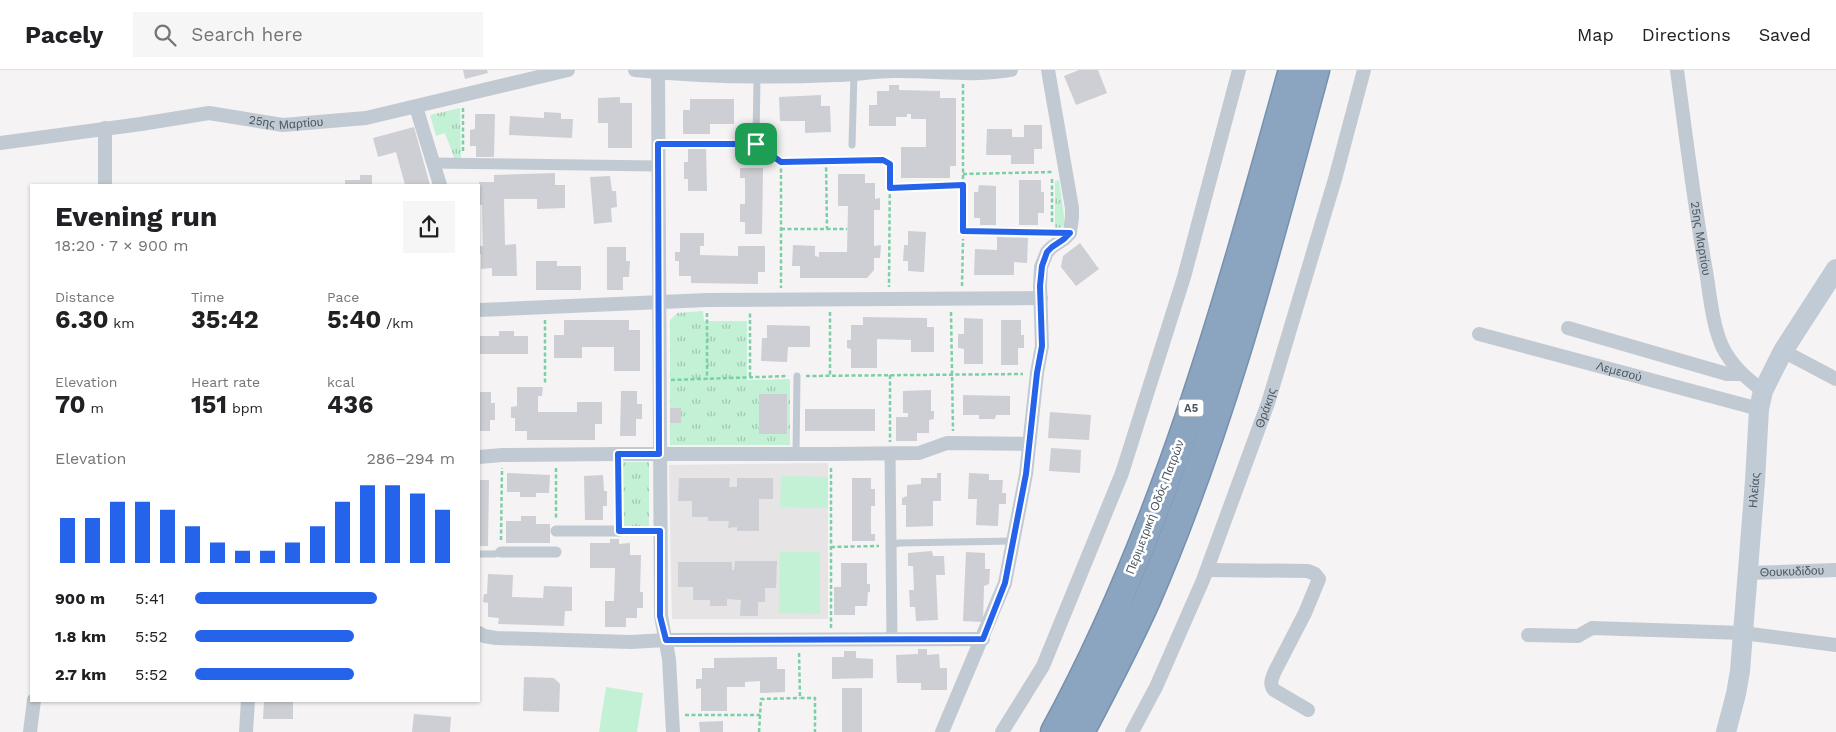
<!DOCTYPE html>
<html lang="en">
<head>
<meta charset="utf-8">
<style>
	body { margin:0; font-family:"Work Sans",sans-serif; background:#f6f6f6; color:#202124; height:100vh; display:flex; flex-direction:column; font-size:19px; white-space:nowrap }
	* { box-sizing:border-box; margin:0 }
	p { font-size:16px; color:#757577 }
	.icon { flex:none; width:28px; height:28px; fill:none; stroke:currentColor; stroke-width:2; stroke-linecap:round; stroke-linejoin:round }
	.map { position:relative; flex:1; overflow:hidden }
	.panel { position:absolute; left:30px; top:114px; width:450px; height:518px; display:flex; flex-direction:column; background:#fff; border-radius:0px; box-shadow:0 1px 4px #0004 }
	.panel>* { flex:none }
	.pin { position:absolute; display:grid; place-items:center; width:42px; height:42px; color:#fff; margin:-21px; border-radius:10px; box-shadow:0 2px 8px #0006 }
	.round { display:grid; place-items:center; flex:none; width:52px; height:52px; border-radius:0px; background:#f6f6f6 }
	.headline { display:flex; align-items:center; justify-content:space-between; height:85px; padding:0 25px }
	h1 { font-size:28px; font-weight:700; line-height:38px }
	.metrics { display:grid; grid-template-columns:repeat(3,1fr); gap:8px; height:85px; padding:5px 25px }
	.metrics div { display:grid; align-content:center }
	.metrics b { font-size:25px; font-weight:700 }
	.metrics small { font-size:14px; font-weight:400 }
	.metrics p { font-size:14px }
	.chart { height:140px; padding:10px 25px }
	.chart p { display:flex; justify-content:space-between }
	.chart svg { width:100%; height:90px; margin-top:5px; stroke:#2563eb; stroke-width:6 }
	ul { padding:0 25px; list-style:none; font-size:16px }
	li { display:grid; grid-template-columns:80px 60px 1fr; align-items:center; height:38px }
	li i { height:12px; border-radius:6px; background:#2563eb }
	header { display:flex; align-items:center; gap:30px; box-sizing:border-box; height:70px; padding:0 25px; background:#fff; border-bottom:1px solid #e0e0e0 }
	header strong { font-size:24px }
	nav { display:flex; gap:28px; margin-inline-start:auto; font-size:18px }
	.search { width:350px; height:45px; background:#f6f6f6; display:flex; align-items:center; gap:12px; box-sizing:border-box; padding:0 18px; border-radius:0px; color:#757577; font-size:19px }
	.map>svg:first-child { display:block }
</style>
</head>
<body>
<header>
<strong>Pacely</strong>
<div class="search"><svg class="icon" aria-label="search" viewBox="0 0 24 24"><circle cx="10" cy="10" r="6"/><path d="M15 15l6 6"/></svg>Search here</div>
<nav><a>Map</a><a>Directions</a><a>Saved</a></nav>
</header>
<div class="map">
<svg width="1836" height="662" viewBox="0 0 1836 662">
	<defs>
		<pattern id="grass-tufts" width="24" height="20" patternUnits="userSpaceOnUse" patternTransform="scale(1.25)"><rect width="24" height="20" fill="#c3f1d5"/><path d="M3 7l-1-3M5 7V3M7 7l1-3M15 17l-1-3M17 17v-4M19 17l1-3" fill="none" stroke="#a0c6b0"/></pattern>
	</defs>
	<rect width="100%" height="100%" fill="#f5f3f3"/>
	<path fill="#e6e4e5" d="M828,393V549H672L669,395Z"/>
	<path fill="url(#grass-tufts)" d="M460,38L461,90H455L445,63L436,66L430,45Z
		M1059,110L1065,153L1063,157L1055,159V111Z
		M703,241L704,251H747V310L790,309V375H670V250L677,243Z
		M623,392H649V457L623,458Z"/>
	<path fill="#c3f1d5" d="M781,406L828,407V438L780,437Z
		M780,482H820V544L779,543Z
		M606,617L643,623L637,662H599Z"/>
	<path fill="#cdcfd5" d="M463,0H487L488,3L465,9Z
		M1079,0H1098L1107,23L1076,35L1064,6Z
		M889,15H899V20L940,21V28H956V96H950V108H901V77H926V49H911V44H907V47H896V56H869V35H877V21H889Z
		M821,25V36H830L831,62L805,63V51H780L779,27Z
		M620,27V33H632V78H608V53H598V28Z
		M690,29H734V54H710V64H683V40H690Z
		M544,42L561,43V49H573L572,68L509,65L510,46L544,48Z
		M475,44H495L494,87H476V76H470V60L475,59Z
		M1024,55H1042V79H1034V94H1011V85H986L987,59H1012V67H1024Z
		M414,57L430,115H405L396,82L378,87L373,68Z
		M688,79H706L707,121H688V109H684V92H688Z
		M740,98H763L762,164H745V152H740V134H745V108H740Z
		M555,103V115H565V138L537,139V129H504L505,175L516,174L517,206H492V198L481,199V184H479V176H483L482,135H479V112H494V105Z
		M838,104H865V113H875V129L880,128V140H874V176L881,175L880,188H874V200L867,208H800V196H792L793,175L815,176V186L819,187V182H847L848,136H838Z
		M360,105H372V115H345V110H360Z
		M610,106L612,121H616L617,137L611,138L612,152L594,154L590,107Z
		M1019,110H1041V122H1044V143H1038V155H1019Z
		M979,115L996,116V155H980V148H974V122H978Z
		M908,161L926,162L924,202L908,201V191H903L904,175H908Z
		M680,163H704V176H700V185L738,186V176H765V202H758V214L691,213V206H679V191H675V182H680Z
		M997,167L1028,168L1027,193L1014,192V205H974L975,179L997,180Z
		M1080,173L1099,199L1076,216L1061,197L1063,186Z
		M607,177H626V191H630L629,207H623V220H607Z
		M536,191H557V196H581V220H536Z
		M863,247L927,248V257H934V282H911V270L877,269V298H851V279L847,278V270H851V255H863Z
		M964,248L983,249V294H964V279L958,278V264H964Z
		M564,250H629V260H640V301H614V277H582V288H554V265H564Z
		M1001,250H1021V265H1024V278H1018V295H1001Z
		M767,255L810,256V277H788L787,292L761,291L762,268H767Z
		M499,261H514V266H528V284H479V266H499Z
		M517,317H543L542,326H538V342H577V332H602V354H595V370H527V361H515V348H511V337L517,336Z
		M931,320V341H934V349L929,350V363H917V371H896V347H908V343H903V321Z
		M621,321H637V334H642V349H636V366H620Z
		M479,322H491V333H495V350H490V361H479Z
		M759,324H787V364H759Z
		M963,325L1010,326V345H996L995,349H979V345H963Z
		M670,338H681V353H670Z
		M805,339H875V361H805Z
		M1050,342L1091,345L1089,370L1048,368Z
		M1051,378L1081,380L1080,403L1049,401Z
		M507,403L550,405L549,423H536V427H520V422H507Z
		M937,403H941V431H933V456L906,457V435H902V428L907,426V415L921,414V408H937Z
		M969,403L989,404V410H1003L1002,423H1006V434H999L998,456L976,455L977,429H968Z
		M603,405L604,421H607V436H603V450H585L584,406Z
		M679,408H730L729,417H737V408H773V429H759V461H737V457L728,458L729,451H708V447H692V431H678Z
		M852,408H871V419H875V436H871V464H875V471H852Z
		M479,410H489L488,476H479Z
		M521,446H536V454H550V473H506V451H521Z
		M610,469H619V474L630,473V485H641L640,522H643V538H637V548H626V557H605V531H614L615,498H590V473H610Z
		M932,481L933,486H944L945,505H936L938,550L916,551L915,537H910L909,520H914L913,496H908V483Z
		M966,482L985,483V499H990L989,514L984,516L983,552L963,551Z
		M735,491H777L776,518H765V532H758V546H740L741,530L727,529V536H710V530H693V517H678V492H732V500H734Z
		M841,493H867V514H870V522H868L867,536H855V545H834V517H841Z
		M488,504L513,505L512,527L543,528L544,516L572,517V541H565L564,556L498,554L499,548L488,547V533L483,532L484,524H487Z
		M918,579H927V585L939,584L940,598H947V620H921V613H897L896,585L918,584Z
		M844,581H856V588L873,589V608L832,609V587H844Z
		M777,587V599H785V622L760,623V611L745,612V617H727V641H701V618L696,619V609H702V598H714V588Z
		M524,607L554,608L560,614L559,642L523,641Z
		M842,618H862V662H842Z
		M264,630H293V649H263Z
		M414,644L451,647L450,662H412Z
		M723,651V662H700L699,652Z"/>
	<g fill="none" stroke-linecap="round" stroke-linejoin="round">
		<defs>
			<path id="motorway" d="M1054,662C1167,455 1229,226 1292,0
				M1081,662C1104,618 1127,575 1147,530C1221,360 1268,178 1316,0"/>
		</defs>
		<use href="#motorway" stroke="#7690ad" stroke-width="29"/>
		<path stroke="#7ad0a6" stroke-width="2.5" stroke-dasharray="4 2.5" stroke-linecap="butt" d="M963,14V151
			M463,38V82
			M670,74H747
			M763,79L781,92L883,90L890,94L889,217
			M826,91L827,159
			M781,92V218
			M963,104L1052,102
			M1052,109V153
			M890,118L963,115
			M781,159H847
			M962,216L963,169
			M830,242V306
			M951,242L953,361
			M707,243V309
			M545,250V313
			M890,305V372
			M750,306V242
			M806,306L1023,304
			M671,310L788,306
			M556,398V450
			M618,398L619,450
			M630,461H647
			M501,470L502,398
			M831,477L879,476
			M831,558V396
			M799,583L800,628H815V662
			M685,645H760
			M759,662L761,629L800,628"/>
		<path stroke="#c1cad2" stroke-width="7" d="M756,74L757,7
			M852,75L854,4
			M963,161L1068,163
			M796,384L797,306
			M891,475L899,473L1013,471
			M479,484H495L501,482"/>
		<path stroke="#c1cad2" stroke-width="11" d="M433,93L658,96
			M890,383L892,569
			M556,461H619
			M501,482H556"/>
		<g stroke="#c1cad2" stroke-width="14">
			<path d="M635,0C702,7 769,8 836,5C855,5 874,1 893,1C930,0 975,7 1011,0"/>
			<path id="s1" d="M1677,0C1686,67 1694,134 1706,201C1710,225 1712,253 1722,276C1731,295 1746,308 1763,321"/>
			<path d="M658,2L661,546L669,589L673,662"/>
			<path d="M416,37L440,115"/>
			<path d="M105,58V115"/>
			<path id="s2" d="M0,73L141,54L209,43L283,55L366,48L568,0"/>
			<path d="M479,240L707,230L1041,228"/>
			<path d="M1568,258L1727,304H1742"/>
			<path id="s3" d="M1479,264L1759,339"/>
			<path d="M1783,281L1836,309"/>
			<path d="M479,387L502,385L618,384H831L919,383L947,373L1029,374"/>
			<path d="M1208,500L1308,501L1315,504L1319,509L1305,543L1275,601C1272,608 1269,614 1274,620L1308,640"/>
			<path id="s4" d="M1748,503L1836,500"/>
			<path d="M479,563L484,566L496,568L631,572L666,570L983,569"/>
			<path d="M1528,565L1578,566L1592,558L1743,563L1836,575"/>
			<path d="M30,662L34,630"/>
			<path d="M246,662L248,630"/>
			<path d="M942,662L1005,513L1026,404L1037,303L1042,276L1040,216L1041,197L1047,182L1052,177L1064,169L1070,163L1072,147V138L1048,0"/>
			<path d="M1002,662L1043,596L1122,403L1184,207L1239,0"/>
			<path id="s5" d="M1132,662L1156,617L1203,510L1268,333L1335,109L1364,0"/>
		</g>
		<path stroke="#c1cbd6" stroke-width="20" id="s6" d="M1726,662L1736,624L1740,601L1755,411L1759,339L1763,321L1783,281L1836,199"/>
		<use href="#motorway" stroke="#8ba5c1" stroke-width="26"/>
	</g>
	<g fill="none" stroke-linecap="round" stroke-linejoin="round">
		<defs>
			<path id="route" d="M658,74H756L781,92L883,90L890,94V118L963,115V161L1070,163L1064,169L1052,177L1047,182L1042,196L1040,216L1042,276L1037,303L1026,404L1005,513L983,569L666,570L660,546V461H619L618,384H659Z"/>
		</defs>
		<use href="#route" stroke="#fff" stroke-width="10"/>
		<use href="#route" stroke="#2563eb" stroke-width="6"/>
	</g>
	<g text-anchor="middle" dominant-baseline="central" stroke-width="5" stroke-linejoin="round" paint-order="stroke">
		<rect fill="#fff" stroke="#808990" stroke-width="1" x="1178.5" y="329.5" width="25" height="17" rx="4"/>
		<g font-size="11" font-weight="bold" fill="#4a5661">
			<text x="1191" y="338">Α5</text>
		</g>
		<g font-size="12" fill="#4a5661" stroke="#fff">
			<text stroke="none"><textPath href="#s2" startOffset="289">25ης Μαρτίου</textPath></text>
			<text stroke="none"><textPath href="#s1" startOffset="170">25ης Μαρτίου</textPath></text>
			<text stroke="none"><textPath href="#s3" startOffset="145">Λεμεσού</textPath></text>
			<text stroke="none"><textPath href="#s5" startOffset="351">Θράκης</textPath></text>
			<text stroke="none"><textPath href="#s6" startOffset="244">Ηλείας</textPath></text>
			<text transform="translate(1155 437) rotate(-69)">Περιμετρική Οδός Πατρών</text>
			<text stroke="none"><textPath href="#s4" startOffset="44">Θουκυδίδου</textPath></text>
		</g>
	</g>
</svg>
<div class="pin" style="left:756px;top:74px;background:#1e9e55"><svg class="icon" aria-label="arrive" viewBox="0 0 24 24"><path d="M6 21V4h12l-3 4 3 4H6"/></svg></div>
<section class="panel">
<div class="headline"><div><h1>Evening run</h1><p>18:20 · 7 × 900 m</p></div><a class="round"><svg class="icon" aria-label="share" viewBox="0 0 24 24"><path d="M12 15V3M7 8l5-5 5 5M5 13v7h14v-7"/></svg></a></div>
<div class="metrics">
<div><p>Distance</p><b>6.30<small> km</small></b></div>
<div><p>Time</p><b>35:42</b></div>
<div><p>Pace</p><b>5:40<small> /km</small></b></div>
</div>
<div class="metrics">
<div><p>Elevation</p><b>70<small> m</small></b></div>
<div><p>Heart rate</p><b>151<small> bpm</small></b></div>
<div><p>kcal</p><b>436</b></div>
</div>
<div class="chart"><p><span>Elevation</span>286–294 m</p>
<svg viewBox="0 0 160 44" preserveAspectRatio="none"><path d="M5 44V22M15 44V22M25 44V14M35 44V14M45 44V18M55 44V26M65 44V34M75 44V38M85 44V38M95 44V34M105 44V26M115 44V14M125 44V6M135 44V6M145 44V10M155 44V18"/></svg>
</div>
<ul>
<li><b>900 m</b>5:41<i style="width:70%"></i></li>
<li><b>1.8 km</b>5:52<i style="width:61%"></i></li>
<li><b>2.7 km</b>5:52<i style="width:61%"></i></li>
</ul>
</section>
</div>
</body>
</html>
